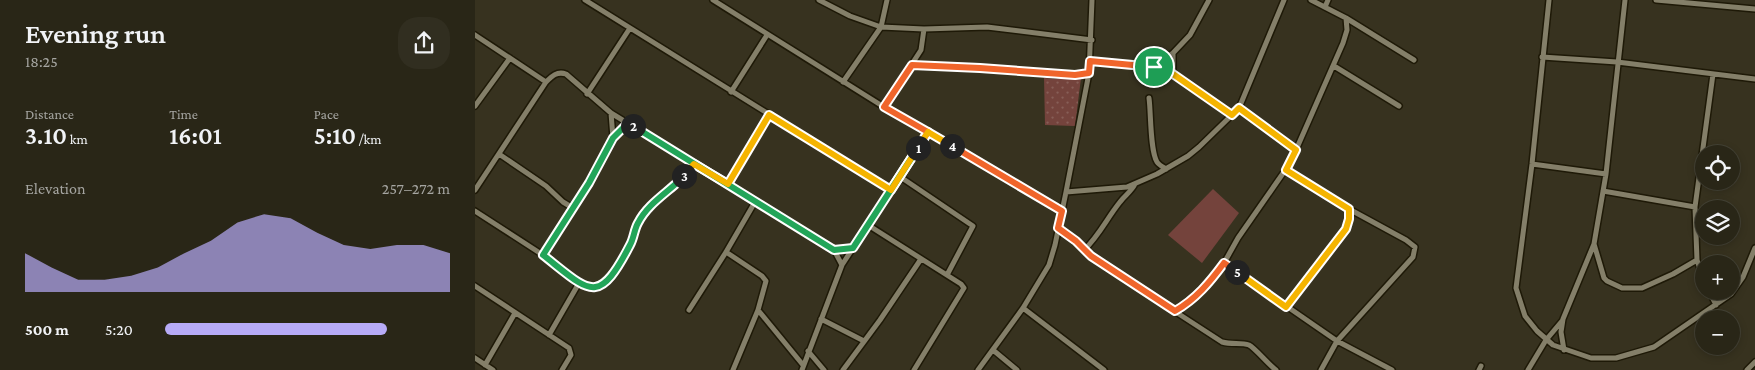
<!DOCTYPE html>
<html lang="en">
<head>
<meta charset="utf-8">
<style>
	body { margin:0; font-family:"Crimson Pro",serif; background:#312e20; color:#f1f3f6; height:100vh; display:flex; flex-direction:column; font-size:19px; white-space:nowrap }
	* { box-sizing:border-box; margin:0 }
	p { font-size:16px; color:#a5a5a1 }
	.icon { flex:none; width:28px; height:28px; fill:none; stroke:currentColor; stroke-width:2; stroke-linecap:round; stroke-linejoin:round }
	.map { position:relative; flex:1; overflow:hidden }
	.drawer { display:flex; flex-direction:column; background:#292617; width:475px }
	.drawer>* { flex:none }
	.tools { position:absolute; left:1220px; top:145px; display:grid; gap:10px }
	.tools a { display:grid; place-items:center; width:45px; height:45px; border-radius:50%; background:#292617; box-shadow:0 2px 8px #0003,0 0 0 1px #454336; font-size:25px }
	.pin { position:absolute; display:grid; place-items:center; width:42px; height:42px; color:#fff; margin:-21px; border:2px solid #fff; border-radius:50%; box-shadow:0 1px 5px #0007 }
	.km { position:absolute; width:25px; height:25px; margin:-12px; border-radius:50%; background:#222; color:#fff; font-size:14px; line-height:25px; text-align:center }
	.round { display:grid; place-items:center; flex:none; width:52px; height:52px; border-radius:20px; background:#312e20 }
	.summary { display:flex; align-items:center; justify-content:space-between; height:85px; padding:0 25px }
	h1 { font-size:28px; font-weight:600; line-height:38px }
	.stats { display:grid; grid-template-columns:repeat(3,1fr); gap:8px; height:85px; padding:5px 25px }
	.stats div { display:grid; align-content:center }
	.stats b { font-size:25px; font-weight:600 }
	.stats small { font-size:14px; font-weight:400 }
	.stats p { font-size:14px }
	.chart { height:140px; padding:10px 25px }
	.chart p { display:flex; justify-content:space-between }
	.chart svg { width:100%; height:90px; margin-top:5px; fill:#b7abf7; opacity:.7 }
	ul { padding:0 25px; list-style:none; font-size:16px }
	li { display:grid; grid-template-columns:80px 60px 1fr; align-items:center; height:38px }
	li i { height:12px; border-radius:6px; background:#b7abf7 }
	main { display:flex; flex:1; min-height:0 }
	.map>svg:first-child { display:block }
</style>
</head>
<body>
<main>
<section class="drawer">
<div class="summary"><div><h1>Evening run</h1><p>18:25</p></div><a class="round"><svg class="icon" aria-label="share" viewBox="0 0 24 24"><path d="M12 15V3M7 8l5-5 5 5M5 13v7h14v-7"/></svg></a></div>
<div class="stats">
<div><p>Distance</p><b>3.10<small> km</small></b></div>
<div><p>Time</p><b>16:01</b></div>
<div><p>Pace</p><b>5:10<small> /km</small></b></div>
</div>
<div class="chart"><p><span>Elevation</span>257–272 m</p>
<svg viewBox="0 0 160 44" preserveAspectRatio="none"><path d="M0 44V25L10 32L20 38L30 38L40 36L50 32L60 25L70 19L80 10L90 6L100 8L110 15L120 21L130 23L140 21L150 21L160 25V44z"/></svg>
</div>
<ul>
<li><b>500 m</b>5:20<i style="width:78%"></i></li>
</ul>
</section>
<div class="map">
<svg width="1280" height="370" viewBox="0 0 1280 370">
	<defs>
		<pattern id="park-dots" width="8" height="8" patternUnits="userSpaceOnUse" patternTransform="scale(1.25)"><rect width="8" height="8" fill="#74433c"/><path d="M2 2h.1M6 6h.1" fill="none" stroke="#875e57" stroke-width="1.8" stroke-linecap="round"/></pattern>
	</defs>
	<rect width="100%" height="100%" fill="#37321f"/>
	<path fill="#74433c" d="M738,189L764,213L727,263L693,235Z"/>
	<path fill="url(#park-dots)" d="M569,76L606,78L600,126L570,125Z"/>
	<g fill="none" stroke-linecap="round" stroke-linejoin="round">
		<defs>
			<path id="minor" d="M110,0L416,190
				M238,0L409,107L587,211
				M344,0L375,16L406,27L449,29L512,27L617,40
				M1074,0L1057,164L1041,288L1050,316L1062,331L1078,345L1116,358H1141L1179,347L1256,294L1268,277L1280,248
				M1181,0L1280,9
				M850,7L853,0
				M871,18L939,60
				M0,35L71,82
				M698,53V74
				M1067,57L1142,62L1280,79
				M615,61L679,67L698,53L715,35L734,0
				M437,65L505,68L581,75L614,73
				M859,66L924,106
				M679,67L698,74L757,115
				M368,82L406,27L412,0
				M256,92L292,35
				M112,94L155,28
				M674,98C676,112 675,151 682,162C684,165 688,167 691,169
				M0,106L35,58
				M409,107L446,50L449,29
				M764,108L821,150
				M136,113L138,138
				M24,154L71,186L88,202L98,208
				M1057,164L1131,174
				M811,169L874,209L931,240L940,247L938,257L862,341L846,370
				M424,176L498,226L472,275
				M253,184L295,115
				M0,190L71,82C77,76 82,71 91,74L136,113L359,250L367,265
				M1128,191L1220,207
				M591,192L652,187L682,174L713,156L724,147L764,108L809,0
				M0,211L68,255L104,283L120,288L124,287L136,278L156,244L163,223L173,207L194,191L219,164
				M393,225L486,284L489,288L439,370
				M583,228L601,241L616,257L747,342C757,345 766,342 774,345C780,348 794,365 801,370
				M1119,244L1129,278L1132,281L1147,288H1167L1198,274L1222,260
				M359,250L378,248
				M609,250C624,236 632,218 645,202C650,195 656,192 660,184
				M251,252L287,276L291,281L283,310L258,370
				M68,255L114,183L138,138L153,123
				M749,263L862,341L917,370
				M1229,281L1222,260L1220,207L1238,74
				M0,286L94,348L96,355L87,370
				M1234,291L1241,305
				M811,307L871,229L874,219V209
				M548,308L629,370
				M214,310L251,252L280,202
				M283,310L328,365
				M700,311L708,306L731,287L749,263L763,238L811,169L821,150L868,43L872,30L871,18L836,0
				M346,319L389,341
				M74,335L104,283
				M518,350L542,370
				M1089,350L1086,332L1088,319L1119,244L1131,174L1150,0
				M333,351L349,370
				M0,358L18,370
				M10,365L40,313
				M327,370L367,265L453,132
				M368,370L405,320L446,259
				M503,370L548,308L574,265L580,245L591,192L614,73L617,0
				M1004,370L1006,366
				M1053,370L1071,340L1087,321
				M1272,370L1280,362"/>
		</defs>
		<use href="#minor" stroke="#1e1907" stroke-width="8"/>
		<use href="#minor" stroke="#847f69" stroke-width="5"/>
	</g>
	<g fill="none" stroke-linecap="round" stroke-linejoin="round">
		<defs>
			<path id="split-1" d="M443,148L453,132L409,107L437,65L505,68L600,75L614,73L615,61L679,67"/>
			<path id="split-2" d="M158,126L359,250L378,248L443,148"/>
			<path id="split-3" d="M158,126L153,123L138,138L114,183L68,255C115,292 123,307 155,245C159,238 159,230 163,223C173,203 194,192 209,176"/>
			<path id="split-4" d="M209,176L219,164L253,184L294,115L416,190L453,132L477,146"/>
			<path id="split-5" d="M477,146L587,211L583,228L601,241L616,256L700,311C721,299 735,282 749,263L762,272"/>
			<path id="split-6" d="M679,67L698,74L757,115L764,108L821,150L811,170L874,209V219L871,229L811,307L762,272"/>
		</defs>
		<use href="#split-1" stroke="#fff" stroke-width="10"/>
		<use href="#split-2" stroke="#fff" stroke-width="10"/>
		<use href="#split-3" stroke="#fff" stroke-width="10"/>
		<use href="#split-4" stroke="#fff" stroke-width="10"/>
		<use href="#split-5" stroke="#fff" stroke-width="10"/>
		<use href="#split-6" stroke="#fff" stroke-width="10"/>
		<use href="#split-1" stroke="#f0652b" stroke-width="6"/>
		<use href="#split-2" stroke="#22a559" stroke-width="6"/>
		<use href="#split-3" stroke="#22a559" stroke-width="6"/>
		<use href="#split-4" stroke="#f5b400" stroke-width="6"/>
		<use href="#split-5" stroke="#f0652b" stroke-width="6"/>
		<use href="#split-6" stroke="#f5b400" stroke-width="6"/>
	</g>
</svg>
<div class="tools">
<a><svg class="icon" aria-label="locate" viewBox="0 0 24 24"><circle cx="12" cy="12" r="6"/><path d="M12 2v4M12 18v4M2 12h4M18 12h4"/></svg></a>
<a><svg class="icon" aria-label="layers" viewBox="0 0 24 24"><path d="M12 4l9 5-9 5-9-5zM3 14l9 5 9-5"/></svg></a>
<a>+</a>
<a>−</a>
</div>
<div class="pin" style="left:679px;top:67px;background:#1e9e55"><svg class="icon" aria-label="arrive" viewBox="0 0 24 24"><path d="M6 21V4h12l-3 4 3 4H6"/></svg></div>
<b class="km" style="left:443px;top:148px">1</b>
<b class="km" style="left:158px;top:126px">2</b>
<b class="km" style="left:209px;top:176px">3</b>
<b class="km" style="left:477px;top:146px">4</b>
<b class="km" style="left:762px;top:272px">5</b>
</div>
</main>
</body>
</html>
